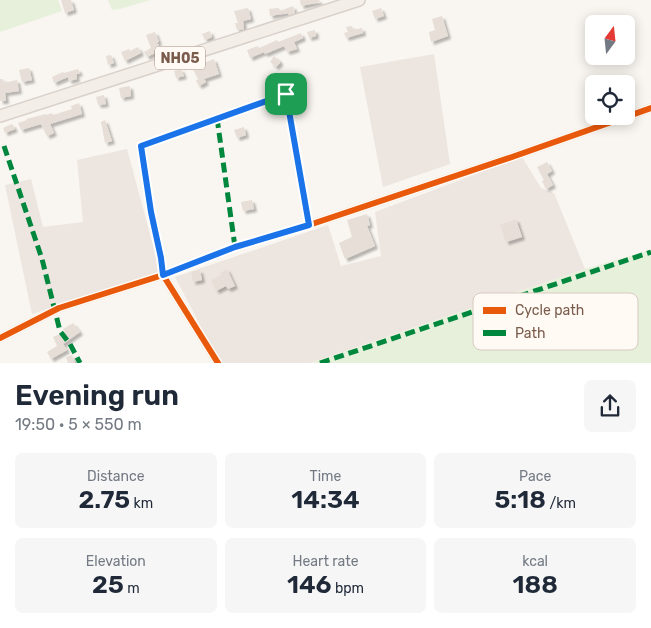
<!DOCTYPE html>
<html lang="en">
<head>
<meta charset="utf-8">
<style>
	body { margin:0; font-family:Rubik,sans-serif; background:#f6f6f7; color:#1f2937; height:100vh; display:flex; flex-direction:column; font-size:19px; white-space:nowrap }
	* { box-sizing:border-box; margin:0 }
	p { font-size:16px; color:#747a83 }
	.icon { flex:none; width:28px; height:28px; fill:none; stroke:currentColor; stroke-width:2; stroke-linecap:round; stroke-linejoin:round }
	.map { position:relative; height:363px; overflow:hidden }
	.panel { display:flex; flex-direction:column; background:#fff; flex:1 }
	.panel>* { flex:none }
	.needle { width:32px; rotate:15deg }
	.tools { position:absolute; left:585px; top:15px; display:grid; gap:10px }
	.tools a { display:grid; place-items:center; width:50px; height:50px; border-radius:8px; background:#fff; box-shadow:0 2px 12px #0003; font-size:25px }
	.pin { position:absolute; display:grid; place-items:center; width:42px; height:42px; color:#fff; margin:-21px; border-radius:10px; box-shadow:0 2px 8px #0006 }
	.round { display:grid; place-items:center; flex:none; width:52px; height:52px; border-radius:8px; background:#f6f6f7 }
	.overview { display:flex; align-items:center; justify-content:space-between; height:85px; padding:0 15px }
	h1 { font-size:28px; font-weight:600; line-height:38px }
	.figures { display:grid; grid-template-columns:repeat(3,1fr); gap:8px; height:85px; padding:5px 15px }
	.figures div { display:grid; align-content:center; border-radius:8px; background:#f6f6f7; text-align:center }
	.figures b { font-size:25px; font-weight:600 }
	.figures small { font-size:14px; font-weight:400 }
	.figures p { font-size:14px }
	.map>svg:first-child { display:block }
</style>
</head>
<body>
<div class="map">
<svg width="651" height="363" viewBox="0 0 651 363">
	<defs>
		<filter id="shadow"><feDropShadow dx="3" dy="3" stdDeviation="1" flood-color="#0004"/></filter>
	</defs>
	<rect width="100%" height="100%" fill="#f9f5f0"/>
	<path fill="#ede5e0" d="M434,54L450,164L383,187L360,67Z
		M127,149L160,271L32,314L5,185L31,179L43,227L83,222L77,160Z
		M522,157L541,188L554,193L585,269L310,363H220L175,277L328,225L341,266L381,256L375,212Z"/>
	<path fill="#e7f0db" d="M0,0H58L62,11L0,32Z
		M108,0H150L120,9L112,10Z
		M651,250V363H311L585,269Z"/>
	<path fill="#e6ded7" filter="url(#shadow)" d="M61,0H71L74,10L65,13Z
		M300,0H319L320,2L301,6Z
		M293,6L295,13L289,15L288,13L270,16L269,9L279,8L280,11Z
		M248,8L251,19L243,21L244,29L240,30V29L237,30L235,23H238L234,11Z
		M381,8L384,16L375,19L372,11Z
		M442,16L448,36L431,42L429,32L435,30L432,19Z
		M352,26L353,30L362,28L363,33L346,38L344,33L348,32L346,27Z
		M315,30L316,36L309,38L307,32Z
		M210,31L212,37L205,40L202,34Z
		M155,32L159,42H157L161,50L147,57L144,52L151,48L146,35Z
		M301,33L303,38L294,42L297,49L287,52L284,46L265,54L264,52L250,58L247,50L258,46L259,48L277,40L278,42Z
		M138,47L141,53L125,61L121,52L129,49L130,51Z
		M111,55L114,63L108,65L106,56Z
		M274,56L280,61V63L276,67L270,62Z
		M214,59L219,74L204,79L206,82L199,86L196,81L198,79L192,67L200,63L201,64Z
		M29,68L32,80L22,82L19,70Z
		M78,69L80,73L76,74L77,79L69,81L68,77L54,83L52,77L63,72L64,73Z
		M181,69L184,76L176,78L174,71Z
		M0,79H3L4,83L17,80L19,91L5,93L6,101H0Z
		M130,86L131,96L121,98L119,88Z
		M104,95L106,104L98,105L96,97Z
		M79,103L82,114L50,124L54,133L47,136L41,124L21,130L18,123L27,120L26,119L46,114V115L52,113L53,115L72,109L71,106Z
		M105,120L112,141L105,143L101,122Z
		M12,124L15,129L5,133L3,128Z
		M244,127L246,135L237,138L234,130Z
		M547,162L552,171L547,174L553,185L546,189L542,181L544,180L537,167Z
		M252,200L254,209L243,211L241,202Z
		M367,214L370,225L367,226L375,246L345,259L339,243L352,237L347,220Z
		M516,219L522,237L506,242L500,225Z
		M227,269L235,286L228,289L226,286L216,291L211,280L221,275L220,273Z
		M200,270L202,280L193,282L191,272Z
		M73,323L80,332L63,344L67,350L51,359L47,352L57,346L53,337L65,332L63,329Z
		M72,355L75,363H68L66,357Z"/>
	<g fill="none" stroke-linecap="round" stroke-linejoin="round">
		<defs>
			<path id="street" d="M0,338L59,308L163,275L235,247L309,225L512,157L651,108
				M218,363L163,275L161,258L151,212L141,146L286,94L309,225"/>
			<path id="primary" d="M0,116L359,0"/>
		</defs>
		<use href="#street" stroke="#d7d1cb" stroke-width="9"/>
		<use href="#primary" stroke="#dad1cc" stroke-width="14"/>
		<use href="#street" stroke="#fefefd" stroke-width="7"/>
		<use href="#primary" stroke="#f3eee8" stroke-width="11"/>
		<path stroke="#00873e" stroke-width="5" stroke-dasharray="10 5" stroke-linecap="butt" d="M217,118L235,247
			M4,146L42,259L60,331L70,344L80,363
			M320,363L651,252"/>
		<defs>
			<path id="cycleway" d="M0,338L59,308L163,275L235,247L309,225L512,157L651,108
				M218,363L163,275L161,258L151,212L141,146L286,94L309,225"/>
		</defs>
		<use href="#cycleway" stroke="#fffaf3" stroke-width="9"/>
		<use href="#cycleway" stroke="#e8590c" stroke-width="6"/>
	</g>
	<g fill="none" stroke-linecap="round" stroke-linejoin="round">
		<defs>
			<path id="route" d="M286,94L309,225L235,247L163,275L161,258L151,212L141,146Z"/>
		</defs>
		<use href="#route" stroke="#fff" stroke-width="10"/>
		<use href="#route" stroke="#1a73e8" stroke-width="6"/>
	</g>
	<g text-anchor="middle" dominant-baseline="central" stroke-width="4.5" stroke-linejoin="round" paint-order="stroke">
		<rect fill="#fffaf3" stroke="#a28b7f" stroke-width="1" x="155" y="46.5" width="50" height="23" rx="4"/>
		<g font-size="14" font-weight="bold" fill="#7a5c4d">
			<text x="180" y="58">NH05</text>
		</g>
	</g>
	<rect x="473" y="293" width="165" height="57" rx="8" fill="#fffaf3" stroke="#d7cbc1" stroke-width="1"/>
	<rect x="483" y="307" width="23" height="7" fill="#e8590c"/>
	<rect x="483" y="330" width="23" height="6" fill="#00873e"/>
	<g font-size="14" fill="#7a5c4d">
		<text x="515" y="315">Cycle path</text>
		<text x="515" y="338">Path</text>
	</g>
</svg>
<div class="tools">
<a><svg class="needle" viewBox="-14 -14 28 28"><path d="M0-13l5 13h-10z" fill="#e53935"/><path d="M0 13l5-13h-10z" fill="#747a83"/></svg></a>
<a><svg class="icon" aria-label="locate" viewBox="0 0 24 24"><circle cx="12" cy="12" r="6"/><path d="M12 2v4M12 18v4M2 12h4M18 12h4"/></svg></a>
</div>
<div class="pin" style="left:286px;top:94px;background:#1e9e55"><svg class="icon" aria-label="arrive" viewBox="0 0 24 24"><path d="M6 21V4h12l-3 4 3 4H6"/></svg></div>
</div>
<section class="panel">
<div class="overview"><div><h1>Evening run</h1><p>19:50 · 5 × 550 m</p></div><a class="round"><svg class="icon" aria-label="share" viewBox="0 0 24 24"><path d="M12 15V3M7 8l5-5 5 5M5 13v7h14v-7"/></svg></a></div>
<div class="figures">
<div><p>Distance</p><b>2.75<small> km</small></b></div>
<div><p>Time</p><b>14:34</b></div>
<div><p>Pace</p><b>5:18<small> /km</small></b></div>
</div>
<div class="figures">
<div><p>Elevation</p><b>25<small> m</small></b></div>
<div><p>Heart rate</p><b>146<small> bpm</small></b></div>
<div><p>kcal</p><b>188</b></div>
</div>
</section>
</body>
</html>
